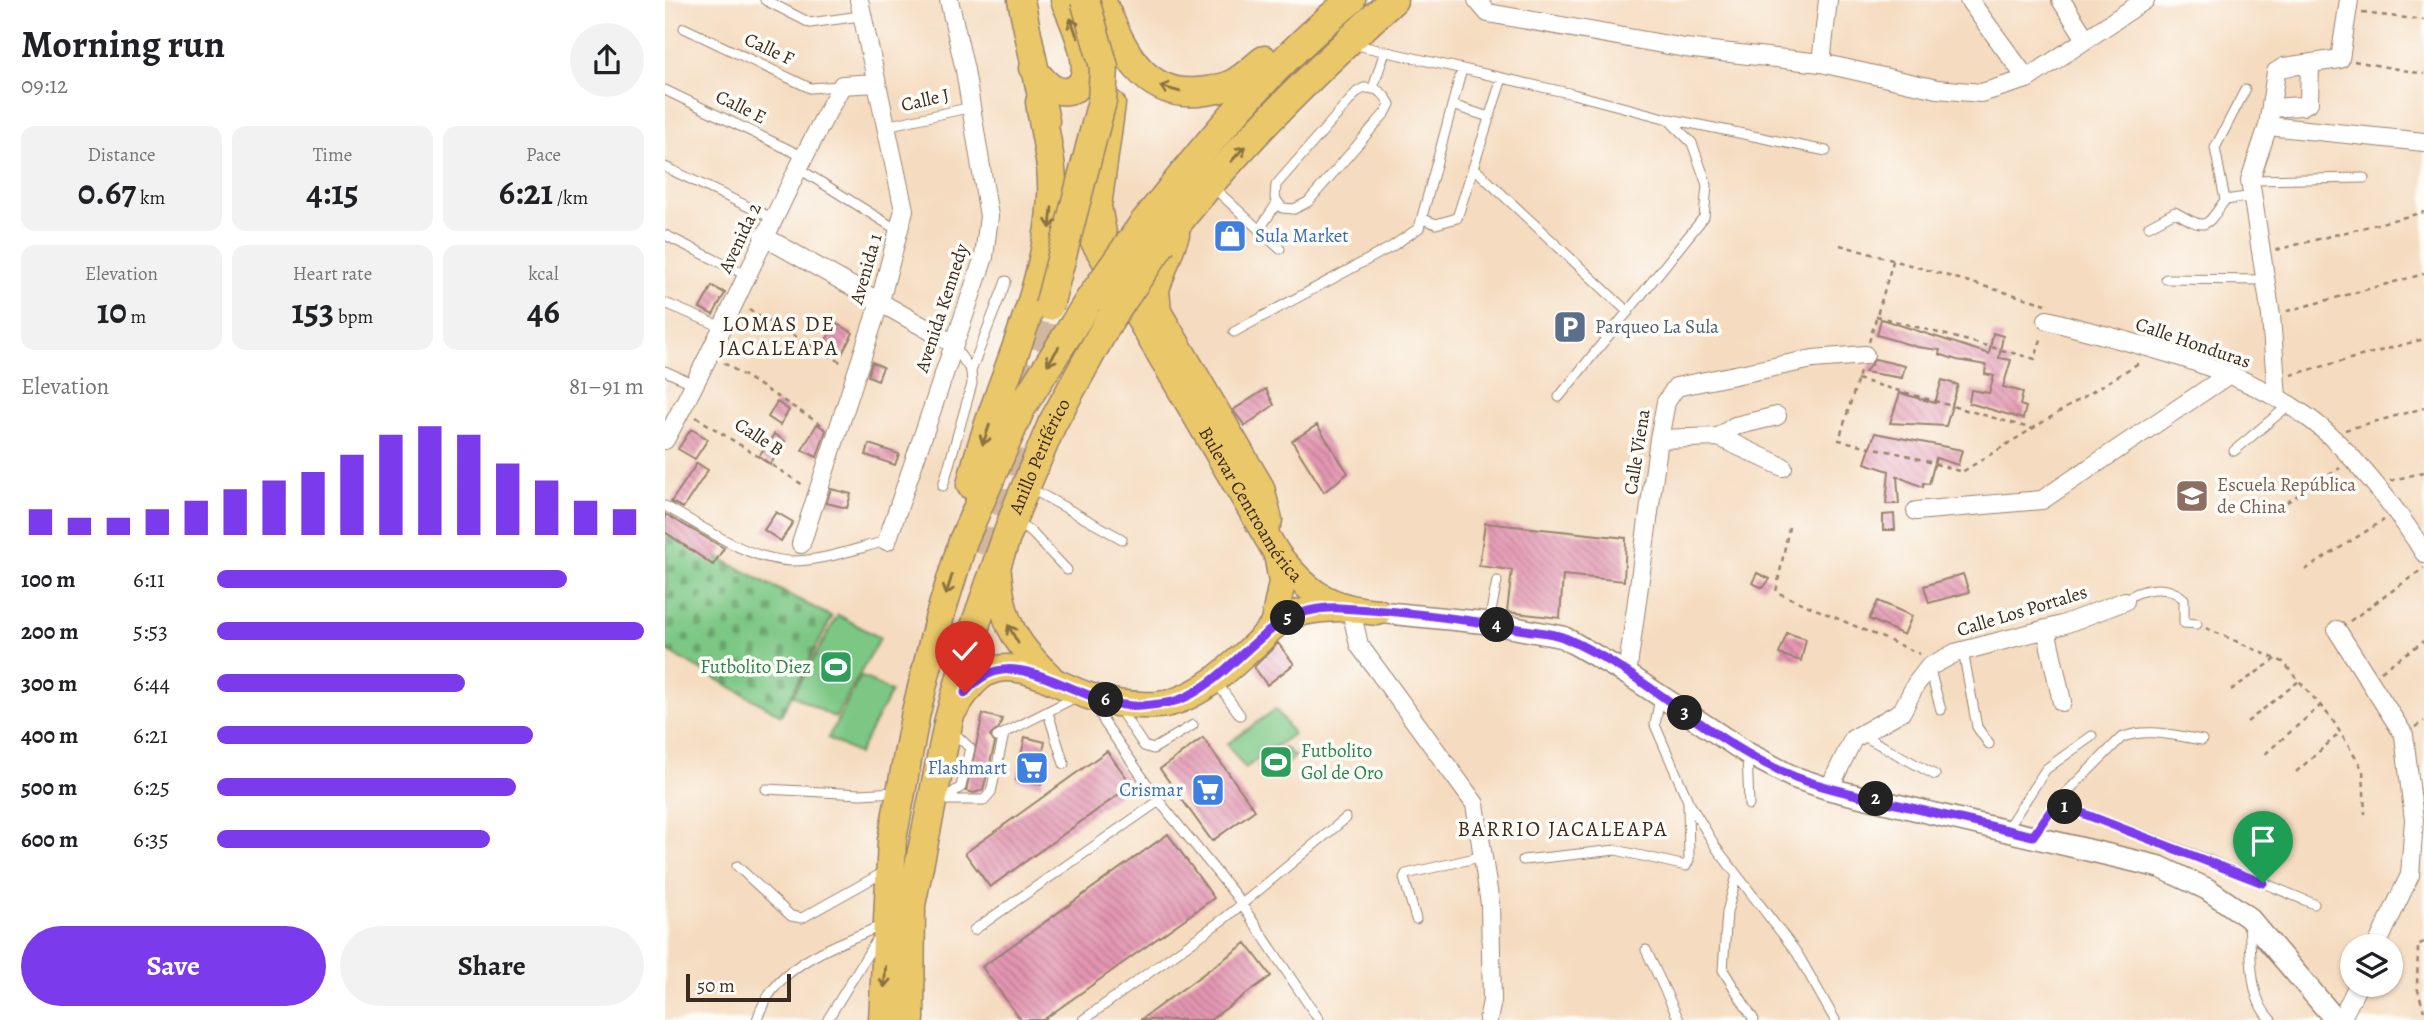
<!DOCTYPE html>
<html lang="en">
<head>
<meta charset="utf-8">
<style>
	body { margin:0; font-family:Alegreya,serif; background:#f2f2f2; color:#202124; height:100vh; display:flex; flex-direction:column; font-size:26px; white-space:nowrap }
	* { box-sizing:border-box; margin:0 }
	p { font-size:23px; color:#757577 }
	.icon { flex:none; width:38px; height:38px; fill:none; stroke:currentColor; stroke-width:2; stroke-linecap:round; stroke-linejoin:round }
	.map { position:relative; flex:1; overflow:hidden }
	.side { display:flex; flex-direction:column; background:#fff; width:665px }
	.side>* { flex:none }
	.fabs { position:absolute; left:1675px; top:934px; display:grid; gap:14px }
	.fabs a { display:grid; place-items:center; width:63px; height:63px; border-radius:50%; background:#fff; box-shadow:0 2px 5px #0004; font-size:35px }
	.scale { position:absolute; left:21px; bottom:18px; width:105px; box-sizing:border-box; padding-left:7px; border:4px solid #3b2a1e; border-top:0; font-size:19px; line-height:24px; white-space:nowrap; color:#3b2a1e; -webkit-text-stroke:5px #fdfcf7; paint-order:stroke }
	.pin { position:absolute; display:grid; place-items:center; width:60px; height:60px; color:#fff; margin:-72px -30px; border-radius:50% 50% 50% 0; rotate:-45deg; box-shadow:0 0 7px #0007 }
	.pin .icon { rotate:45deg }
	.km { position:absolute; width:35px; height:35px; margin:-18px; border-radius:50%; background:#222; color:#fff; font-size:19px; line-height:35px; text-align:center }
	.round { display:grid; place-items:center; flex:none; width:74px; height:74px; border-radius:37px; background:#f2f2f2 }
	.headline { display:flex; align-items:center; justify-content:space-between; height:119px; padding:0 21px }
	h1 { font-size:38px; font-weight:700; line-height:52px }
	.metrics { display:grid; grid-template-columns:repeat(3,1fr); gap:10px; height:119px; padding:7px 21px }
	.metrics div { display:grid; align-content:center; border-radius:14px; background:#f2f2f2; text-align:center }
	.metrics b { font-size:35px; font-weight:700 }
	.metrics small { font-size:19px; font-weight:400 }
	.metrics p { font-size:19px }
	.chart { height:196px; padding:14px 21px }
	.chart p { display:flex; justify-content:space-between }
	.chart svg { width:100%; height:126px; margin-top:7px; stroke:#7c3aed; stroke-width:6 }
	.button { display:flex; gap:14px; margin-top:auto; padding:14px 21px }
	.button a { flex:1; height:80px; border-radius:42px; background:#7c3aed; color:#fff; font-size:28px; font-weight:700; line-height:80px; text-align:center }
	.button a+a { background:#f2f2f2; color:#202124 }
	ul { padding:0 21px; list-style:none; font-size:23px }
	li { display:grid; grid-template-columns:112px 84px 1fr; align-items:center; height:52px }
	li i { height:18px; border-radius:9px; background:#7c3aed }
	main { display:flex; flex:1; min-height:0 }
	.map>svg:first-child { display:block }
</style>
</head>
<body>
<main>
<section class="side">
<div class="headline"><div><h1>Morning run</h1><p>09:12</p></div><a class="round"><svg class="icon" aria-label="share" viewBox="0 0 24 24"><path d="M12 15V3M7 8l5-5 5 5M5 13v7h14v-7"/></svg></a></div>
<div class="metrics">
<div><p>Distance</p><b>0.67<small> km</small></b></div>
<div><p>Time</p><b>4:15</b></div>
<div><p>Pace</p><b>6:21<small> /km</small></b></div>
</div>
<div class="metrics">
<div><p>Elevation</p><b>10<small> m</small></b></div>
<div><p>Heart rate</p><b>153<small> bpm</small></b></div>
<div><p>kcal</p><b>46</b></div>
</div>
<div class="chart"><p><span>Elevation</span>81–91 m</p>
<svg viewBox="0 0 160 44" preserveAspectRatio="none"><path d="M5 44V35M15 44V38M25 44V38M35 44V35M45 44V32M55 44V28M65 44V25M75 44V22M85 44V16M95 44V9M105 44V6M115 44V9M125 44V19M135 44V25M145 44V32M155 44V35"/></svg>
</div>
<ul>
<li><b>100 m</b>6:11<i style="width:82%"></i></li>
<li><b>200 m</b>5:53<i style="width:100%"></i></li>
<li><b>300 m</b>6:44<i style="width:58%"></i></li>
<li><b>400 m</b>6:21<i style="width:74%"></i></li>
<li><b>500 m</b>6:25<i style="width:70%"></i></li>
<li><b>600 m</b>6:35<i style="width:64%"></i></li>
</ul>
<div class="button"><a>Save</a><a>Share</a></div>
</section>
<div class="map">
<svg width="1759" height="1020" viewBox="0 0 1759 1020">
	<defs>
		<pattern id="cemetery-stones" width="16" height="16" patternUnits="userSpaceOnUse" patternTransform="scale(1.75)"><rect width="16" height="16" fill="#7cc784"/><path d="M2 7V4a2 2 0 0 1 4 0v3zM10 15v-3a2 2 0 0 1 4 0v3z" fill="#67a26b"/></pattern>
		<pattern id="building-back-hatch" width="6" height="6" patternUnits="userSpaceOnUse" patternTransform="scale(1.75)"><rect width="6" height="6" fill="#e395b1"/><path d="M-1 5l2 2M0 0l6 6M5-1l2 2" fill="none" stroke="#b97a8f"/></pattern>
	</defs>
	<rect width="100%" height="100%" fill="#fdfcf7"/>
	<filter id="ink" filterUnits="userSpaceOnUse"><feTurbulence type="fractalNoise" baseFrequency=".0143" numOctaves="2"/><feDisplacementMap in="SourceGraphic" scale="14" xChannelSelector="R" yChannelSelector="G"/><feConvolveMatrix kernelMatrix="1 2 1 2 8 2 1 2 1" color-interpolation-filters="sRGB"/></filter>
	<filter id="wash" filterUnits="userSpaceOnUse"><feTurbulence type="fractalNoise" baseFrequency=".00686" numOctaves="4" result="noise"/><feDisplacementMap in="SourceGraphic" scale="28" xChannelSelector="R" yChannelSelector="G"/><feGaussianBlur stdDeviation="1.57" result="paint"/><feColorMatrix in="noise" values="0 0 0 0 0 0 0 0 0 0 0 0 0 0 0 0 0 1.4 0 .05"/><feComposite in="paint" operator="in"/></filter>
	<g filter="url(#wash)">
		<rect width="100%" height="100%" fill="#f5dbbf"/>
		<path fill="#7cc784" stroke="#5c7851" stroke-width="2" d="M173,615L215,638L170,718L128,695Z
			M196,676L226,692L193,754L163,738Z
			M611,709L628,734L580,768L562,744Z
			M619,747L630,757L602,778L593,767Z"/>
		<path fill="url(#cemetery-stones)" stroke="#5c7851" stroke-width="2" d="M2,531L167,617L116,715L4,652L0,646Z"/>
		<g id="blocks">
			<path fill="url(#building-back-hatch)" d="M47,286L60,293L48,315L35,308Z
				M1216,319L1324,354L1328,333L1338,336L1334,358L1346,360L1338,387L1358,392L1355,405L1361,407L1358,419L1304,403L1306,390L1324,393L1329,376L1320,374L1321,365L1292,360L1274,354L1275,350L1252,347L1212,335Z
				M170,323L188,333L177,354L159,344Z
				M1210,359L1240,366L1237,378L1200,372Z
				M207,362L218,367L213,380L203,376Z
				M1277,380L1293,385L1281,426L1225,423L1235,393L1270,403Z
				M601,389L609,405L580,426L568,410Z
				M112,402L124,410L115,425L103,417Z
				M152,424L161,430L152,457L137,450Z
				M652,425L683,473L659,492L627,441Z
				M26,429L43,439L30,459L13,449Z
				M1210,433L1297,450L1293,465L1271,458L1264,484L1258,483V487L1232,476L1234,504H1221L1224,471L1200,463Z
				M109,434L120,441L105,464L94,456Z
				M204,444L234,454L230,465L201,455Z
				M32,463L43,470L18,508L6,502Z
				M166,489L186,494L182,508L161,503Z
				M111,512L128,522L116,541L99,530Z
				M0,514L59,548L48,565L0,532Z
				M1229,514L1230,530H1218V515Z
				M820,523L961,538L959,581L898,575L895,618L842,612L847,570L814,566Z
				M1092,573L1105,579L1098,588L1087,583Z
				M1298,574L1304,592L1264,603L1259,586Z
				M1213,601L1247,616L1239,635L1204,619Z
				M1122,633L1141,639L1136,661L1114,654Z
				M613,643L629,664L602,685L589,667Z
				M318,714L337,719L334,728L325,736L330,743L318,790L309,793L301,791Z
				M360,737L380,742L377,755L383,756L376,785L351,780Z
				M538,738L590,810L547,841L495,769Z
				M442,751L467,785L325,887L300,853Z
				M503,834L549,898L378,1020H356L317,967Z
				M581,943L606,976L545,1020H475Z"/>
		</g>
	</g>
	<g filter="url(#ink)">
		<use href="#blocks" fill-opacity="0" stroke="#98826e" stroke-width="2"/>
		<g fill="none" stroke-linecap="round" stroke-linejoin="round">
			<path stroke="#d0b89f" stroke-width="28" stroke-dasharray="28 14" stroke-linecap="butt" d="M366,391L384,306
				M316,554L355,438"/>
			<defs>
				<path id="service" d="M100,0L145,23L195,16
					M19,28L145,88L175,86
					M687,44L908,94L1003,119L1027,143L1042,185L1039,217L894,397
					M699,88C713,88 718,92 725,104L721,112L643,202L629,209L617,208L610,198L611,185L692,92Z
					M708,88L720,51
					M0,90L137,156
					M787,105L824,117
					M1005,119L1161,151
					M221,126L307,107
					M0,167L107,218
					M808,167L963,312
					M133,168L234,231
					M1585,180L1699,178
					M549,188L615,249
					M1560,200L1550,148L1580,90
					M758,219L771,224L792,218L837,78
					M1484,226L1510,212C1542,231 1540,228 1560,200L1588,196
					M594,230L612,203
					M0,235L81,275
					M1501,279L1600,280
					M0,303L57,327
					M569,332L726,247L754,228L797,69
					M0,371L29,384
					M306,371L341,281
					M1569,451L1624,405
					M278,486L307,384L306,371L289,346
					M363,487L457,539
					M0,506C39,527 82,560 127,561C159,561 192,548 222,541
					M349,522L366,532L402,570
					M1460,601C1476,587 1503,584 1519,599V623L1532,624
					M824,622L832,581
					M1298,651L1312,727L1324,744
					M1264,667L1276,710
					M552,683L575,715
					M995,697L990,725L1023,801L1052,849L1132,953L1170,1020
					M431,703L439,722L494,801L571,896L654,1020
					M453,707L479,746L488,749L528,725
					M383,713L399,764
					M1197,735L1270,775
					M332,737L411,697
					M1082,754L1084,805
					M101,789L195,794L231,792
					M278,799L296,787L305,748L287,731
					M278,800H319L326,792L339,734
					M1391,803L1546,861L1649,904
					M1341,830L1381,769L1427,736
					M1368,836L1391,803L1456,738C1480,727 1511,736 1537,740
					M858,860L951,850L1021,866L1024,860L1023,803
					M72,866L126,916L137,918L221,871
					M1072,875L1062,912L1058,970L1089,1020
					M751,919L739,878L741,874L819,856
					M1584,926C1587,954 1583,999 1606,1020
					M309,930L494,801
					M981,950L1014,1020
					M163,1019L212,939
					M92,1020C109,964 170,946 218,925
					M418,1020L560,918L681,818"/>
				<path id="minor" d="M812,0L823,13L1020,48L1156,63L1272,89L1316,93L1362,79L1480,0
					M1304,0L1362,79
					M1396,0L1421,39
					M1156,63L1163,0
					M1607,108L1637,106L1644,102L1645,64
					M1603,126L1759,142
					M98,236L287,343
					M1382,320C1470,344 1566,363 1641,416C1681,444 1734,511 1759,553
					M1612,398L1606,316L1585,180L1603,126L1611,72L1619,67L1675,59L1684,0
					M1054,437L1070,426L1112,416
					M994,439L1054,437L1118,467
					M0,440C64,324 112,201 177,85L211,83
					M1251,511L1377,500L1563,375
					M222,541L319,257L324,216L300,70L284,0
					M136,544L215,301L239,210L194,0
					M686,610L694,645L810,804L825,904L827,1001L823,1020
					M1381,629L1397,702
					M1672,630L1739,735L1749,820L1745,875L1711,947
					M962,674L994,439L1001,402L1011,387L1148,359L1200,355
					M1164,789L1188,739L1237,711L1251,684L1264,667L1290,653L1397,625L1460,601
					M1676,1020L1693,985"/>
				<path id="tertiary" d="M713,612L824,623L898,637L962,674L1082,753L1128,777L1164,789L1495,867L1542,889L1583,917L1671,1020"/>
				<g id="primary">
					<path d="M356,0L381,121"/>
					<path d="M368,68C377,78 387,94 403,91C439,84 407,20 399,0"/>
					<path id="s1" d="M405,191L428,240L612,554C643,593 663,608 713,612"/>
					<path d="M439,239L433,206L447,104"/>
					<path d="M332,563C336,616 345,639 384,676"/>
					<path d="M608,627L617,582L612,554"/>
					<path d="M288,711C298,697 307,680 323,672C355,657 394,687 424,696C446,704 469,706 492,705C531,702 567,666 594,641C602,633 608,624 618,619C635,610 656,609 675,608"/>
				</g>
				<g id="trunk">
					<path d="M436,0C456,45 475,97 533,92C545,91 558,89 569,83C580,77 590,67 599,60"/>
					<path d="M478,224C544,141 603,68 686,0"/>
					<path d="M510,234L490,289L492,312L595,488L603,520"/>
					<path d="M497,243C565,154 646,75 728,0"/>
					<path d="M306,485C329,388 382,298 387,197C389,167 379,132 375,102"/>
					<path d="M218,1020L227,840L251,712L274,619L298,541L356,408L425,299"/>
					<path id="s2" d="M245,1020L246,905L284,719L312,620L351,510L387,424L445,319"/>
				</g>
			</defs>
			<use href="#service" stroke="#98826e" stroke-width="11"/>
			<use href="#minor" stroke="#98826e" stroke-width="20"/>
			<use href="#tertiary" stroke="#98826e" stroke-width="24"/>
			<use href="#primary" stroke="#98826e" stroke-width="29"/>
			<use href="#trunk" stroke="#98826e" stroke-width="31"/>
			<path stroke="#98826e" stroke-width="2.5" stroke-dasharray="5 5" stroke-linecap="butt" d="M1697,13L1759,20
				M1689,61L1759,74
				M1175,245L1381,304
				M1611,250L1759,212
				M84,310L179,364
				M1622,311L1759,274
				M1211,316L1370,359L1377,336
				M1204,342L1229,258
				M59,363L160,427
				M1195,372L1174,440L1241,455L1297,472L1477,361
				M1626,375L1759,339
				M1192,379L1368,429
				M31,417L138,485
				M1680,430L1759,408
				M1725,481L1759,472
				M1605,513L1675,468
				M1124,527L1111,592L1255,654
				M1640,570L1719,520
				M1685,621L1759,568
				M1541,628L1618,662L1667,719L1698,770L1700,814
				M1716,671L1759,641
				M1566,690L1611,659
				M1582,722L1634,681
				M1750,727L1759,721
				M1600,754L1655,706
				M1631,772L1675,733
				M1759,942L1753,945L1752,987L1759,1011"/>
			<use href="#service" stroke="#fff" stroke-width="9"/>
			<use href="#minor" stroke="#fff" stroke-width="18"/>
			<use href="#tertiary" stroke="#fff" stroke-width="21"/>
			<use href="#primary" stroke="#eac769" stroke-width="26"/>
			<use href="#trunk" stroke="#eac769" stroke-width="28"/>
			<defs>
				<path id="trunk-bridge" d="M425,299L478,224
					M384,306L437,101L439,67L420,0
					M445,319L497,243"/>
			</defs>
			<use href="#trunk-bridge" stroke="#98826e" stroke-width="31" stroke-linecap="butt"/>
			<use href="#trunk-bridge" stroke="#eac769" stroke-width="28"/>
		</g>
		<defs><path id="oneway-shaft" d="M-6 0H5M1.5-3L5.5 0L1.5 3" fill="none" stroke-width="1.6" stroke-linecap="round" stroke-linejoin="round" transform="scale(1.75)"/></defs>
		<g stroke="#8a7140">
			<use href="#oneway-shaft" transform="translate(409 28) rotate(-110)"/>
			<use href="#oneway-shaft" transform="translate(505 89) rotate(-164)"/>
			<use href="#oneway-shaft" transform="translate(573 154) rotate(-48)"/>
			<use href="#oneway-shaft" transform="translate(386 218) rotate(95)"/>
			<use href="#oneway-shaft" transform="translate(388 356) rotate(123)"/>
			<use href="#oneway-shaft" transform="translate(321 435) rotate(109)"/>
			<use href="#oneway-shaft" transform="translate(284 585) rotate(107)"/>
			<use href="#oneway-shaft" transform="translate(348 634) rotate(-119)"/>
			<use href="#oneway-shaft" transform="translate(220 977) rotate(93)"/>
		</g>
	</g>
	<g fill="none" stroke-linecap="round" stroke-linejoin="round" filter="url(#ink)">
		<defs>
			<path id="route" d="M300,693C349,632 412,710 477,706C493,704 508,704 523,696C578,668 604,604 675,608C734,611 796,618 854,629C869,632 887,632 900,638C983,674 1046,744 1130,777C1161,789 1193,795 1226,803C1273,814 1320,825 1368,836L1391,803L1598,883"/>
		</defs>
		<use href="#route" stroke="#fff" stroke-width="14"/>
		<use href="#route" stroke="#7c3aed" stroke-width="9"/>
	</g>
	<defs>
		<symbol id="shop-square" viewBox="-11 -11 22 22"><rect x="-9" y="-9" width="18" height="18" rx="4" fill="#3f7fe0" stroke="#fdfcf7"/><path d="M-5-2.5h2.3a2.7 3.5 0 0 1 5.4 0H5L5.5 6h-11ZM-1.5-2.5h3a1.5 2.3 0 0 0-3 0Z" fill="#fff"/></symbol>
		<symbol id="parking-square" viewBox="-11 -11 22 22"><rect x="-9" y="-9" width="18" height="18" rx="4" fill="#5c6f8a" stroke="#fdfcf7"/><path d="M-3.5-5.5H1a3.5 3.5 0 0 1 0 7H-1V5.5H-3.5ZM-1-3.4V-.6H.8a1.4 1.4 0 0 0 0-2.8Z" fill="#fff"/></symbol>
		<symbol id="school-square" viewBox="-11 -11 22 22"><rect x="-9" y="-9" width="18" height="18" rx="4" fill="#8d6e63" stroke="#fdfcf7"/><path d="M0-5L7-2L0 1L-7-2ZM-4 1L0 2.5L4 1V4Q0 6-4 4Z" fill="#fff"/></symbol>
		<symbol id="stadium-square" viewBox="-11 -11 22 22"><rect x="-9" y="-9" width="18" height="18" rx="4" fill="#2e9e5b" stroke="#fdfcf7"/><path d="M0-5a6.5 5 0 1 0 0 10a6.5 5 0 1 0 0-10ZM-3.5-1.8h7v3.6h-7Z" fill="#fff"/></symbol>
		<symbol id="supermarket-square" viewBox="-11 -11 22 22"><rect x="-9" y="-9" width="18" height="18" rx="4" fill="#3f7fe0" stroke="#fdfcf7"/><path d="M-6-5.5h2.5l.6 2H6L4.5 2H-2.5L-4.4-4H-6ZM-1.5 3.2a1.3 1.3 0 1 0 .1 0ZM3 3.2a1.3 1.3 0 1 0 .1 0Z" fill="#fff"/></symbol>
	</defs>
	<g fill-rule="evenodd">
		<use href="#shop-square" x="546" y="217" width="38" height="38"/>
		<use href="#parking-square" x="886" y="308" width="38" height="38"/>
		<use href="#school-square" x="1508" y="477" width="38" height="38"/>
		<use href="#stadium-square" x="152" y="648" width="38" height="38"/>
		<use href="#stadium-square" x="592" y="743" width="38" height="38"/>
		<use href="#supermarket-square" x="348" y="749" width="38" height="38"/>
		<use href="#supermarket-square" x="524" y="771" width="38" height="38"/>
	</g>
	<g text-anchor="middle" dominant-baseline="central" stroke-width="7" stroke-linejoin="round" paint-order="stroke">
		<g font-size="19" fill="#3b2a1e" stroke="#fdfcf7">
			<text transform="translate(104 49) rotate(25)">Calle F</text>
			<text transform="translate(260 100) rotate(-13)">Calle J</text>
			<text transform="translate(76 107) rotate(26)">Calle E</text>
			<text transform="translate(75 238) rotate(-65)">Avenida 2</text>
			<text transform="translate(201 269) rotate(-74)">Avenida 1</text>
			<text transform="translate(277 308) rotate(-72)">Avenida Kennedy</text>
			<text transform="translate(1528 343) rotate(19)">Calle Honduras</text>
			<text transform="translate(94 437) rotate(33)">Calle B</text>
			<text transform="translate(972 452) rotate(-81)">Calle Viena</text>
			<text stroke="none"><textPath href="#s2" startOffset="583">Anillo Periférico</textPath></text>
			<text stroke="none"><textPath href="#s1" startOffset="362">Bulevar Centroamérica</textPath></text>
			<text transform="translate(1357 611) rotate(-17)">Calle Los Portales</text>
		</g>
		<g font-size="19" fill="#366cbe" stroke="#fdfcf7" text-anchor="end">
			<text x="590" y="236" text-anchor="start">Sula Market</text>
			<text x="342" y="768">Flashmart</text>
			<text x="518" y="790">Crismar</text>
		</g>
		<g font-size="19" fill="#4e5e75" stroke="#fdfcf7" text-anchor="start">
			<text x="930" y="327">Parqueo La Sula</text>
		</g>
		<g font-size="19" fill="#785e54" stroke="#fdfcf7" text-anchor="start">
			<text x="1552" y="485">Escuela República<tspan x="1552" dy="22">de China</tspan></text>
		</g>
		<g font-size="19" fill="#27864d" stroke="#fdfcf7" text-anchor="end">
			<text x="146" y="667">Futbolito Diez</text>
			<text x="636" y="751" text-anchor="start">Futbolito<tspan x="636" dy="22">Gol de Oro</tspan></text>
		</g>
		<g font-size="21" letter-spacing="2" fill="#3b2a1e" stroke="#fdfcf7">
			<text x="114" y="324">LOMAS DE<tspan x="114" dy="24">JACALEAPA</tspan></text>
			<text x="898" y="829">BARRIO JACALEAPA</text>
		</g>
	</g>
</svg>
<div class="fabs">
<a><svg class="icon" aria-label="layers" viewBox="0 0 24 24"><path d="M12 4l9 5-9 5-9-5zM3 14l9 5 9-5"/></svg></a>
</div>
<div class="scale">50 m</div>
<div class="pin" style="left:1598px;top:883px;background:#1e9e55"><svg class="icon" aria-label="arrive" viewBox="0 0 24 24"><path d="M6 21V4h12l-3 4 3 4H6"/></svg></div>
<div class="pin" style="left:300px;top:693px;background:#d93025"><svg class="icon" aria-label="check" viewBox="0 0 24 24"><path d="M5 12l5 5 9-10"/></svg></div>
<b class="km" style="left:1400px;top:807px">1</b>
<b class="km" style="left:1211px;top:799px">2</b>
<b class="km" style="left:1020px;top:713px">3</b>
<b class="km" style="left:832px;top:625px">4</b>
<b class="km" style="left:623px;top:618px">5</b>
<b class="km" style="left:441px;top:700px">6</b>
</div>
</main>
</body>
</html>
